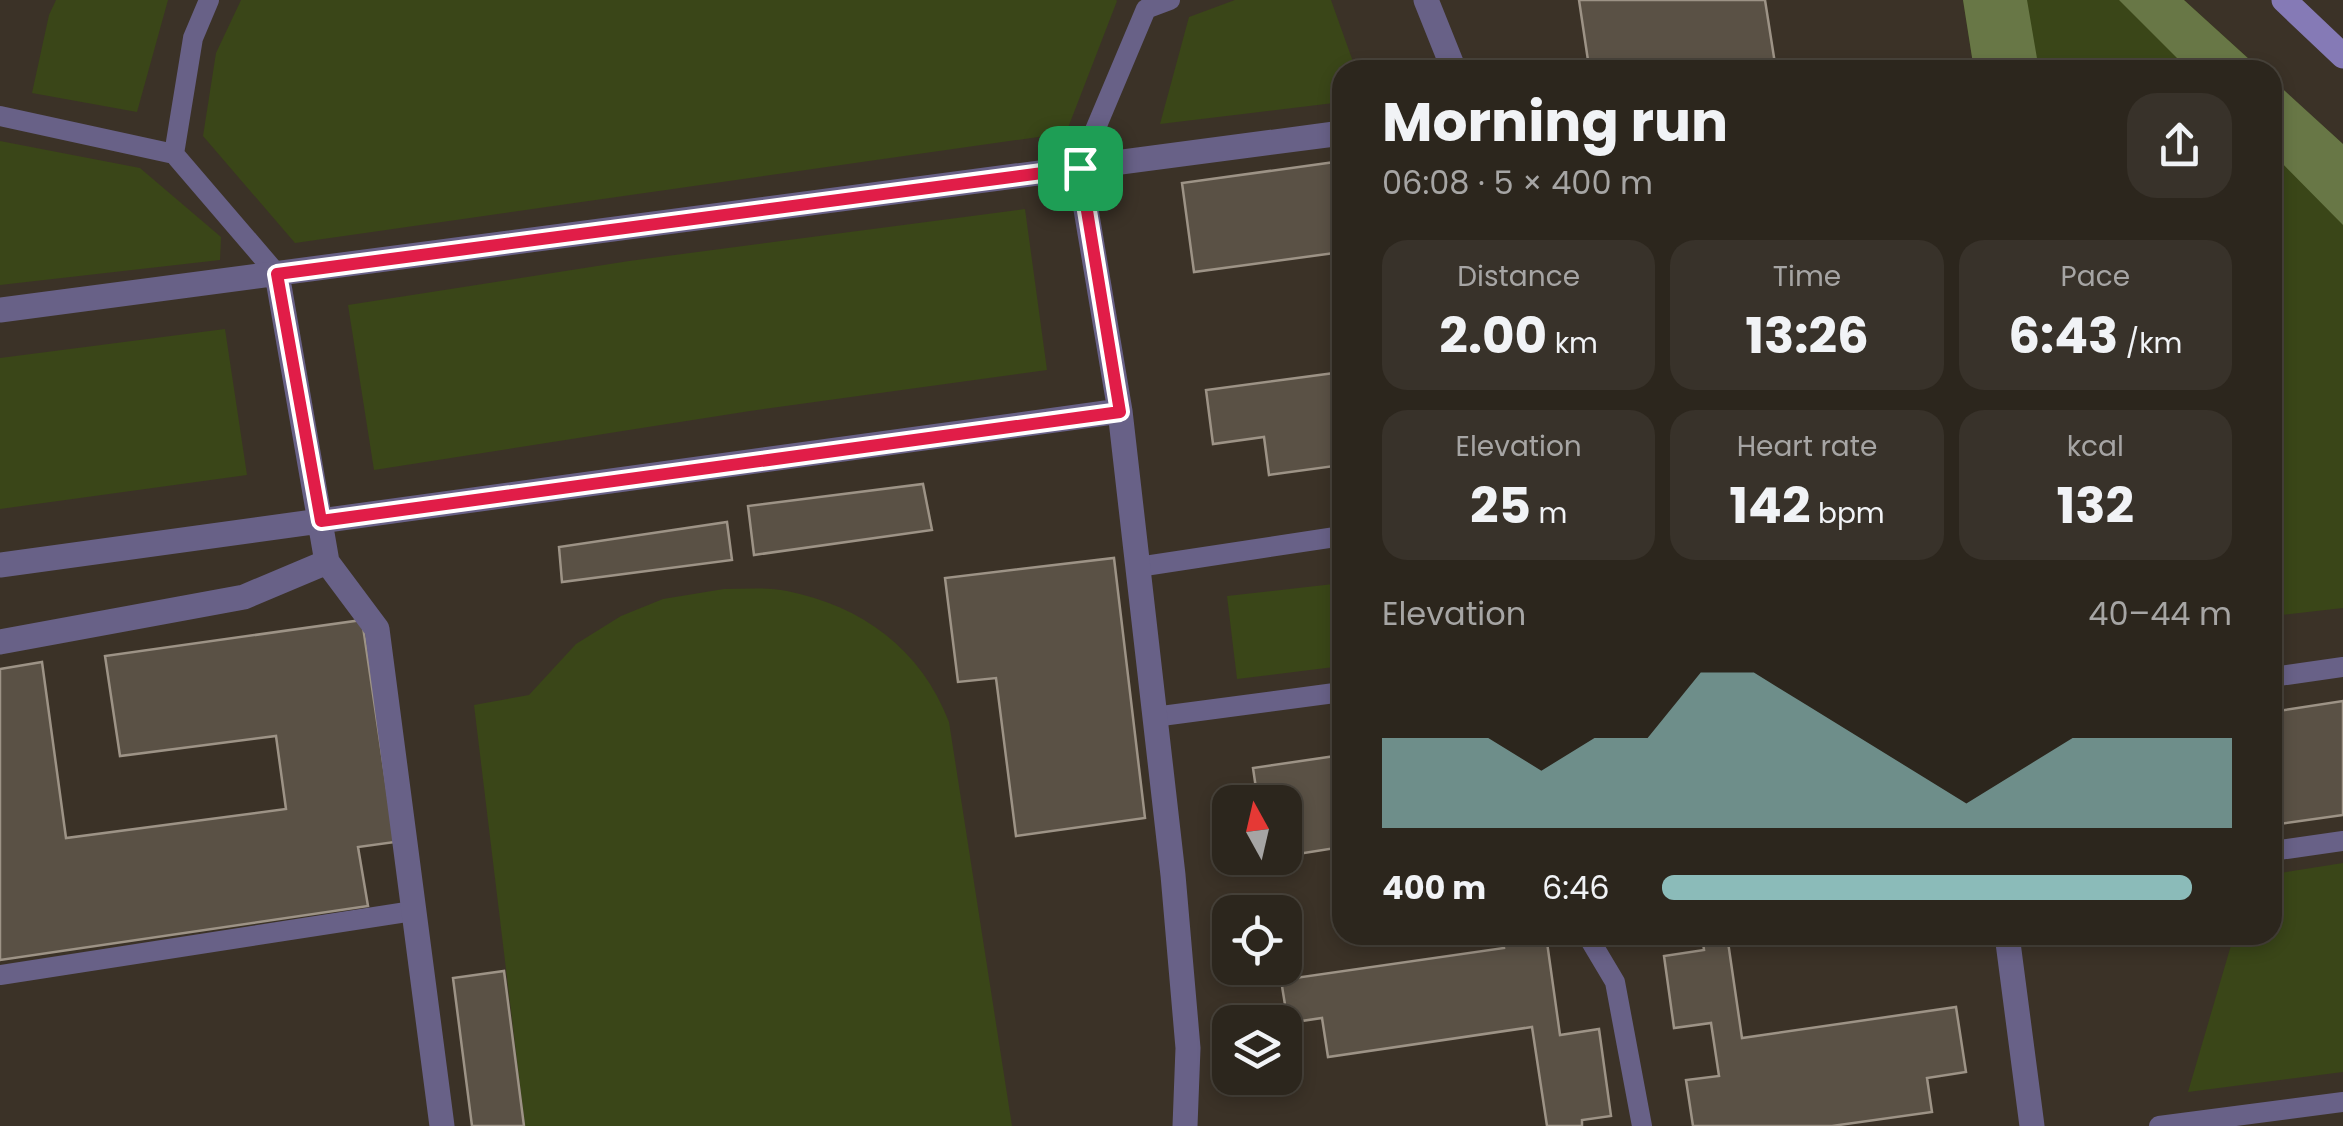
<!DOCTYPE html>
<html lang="en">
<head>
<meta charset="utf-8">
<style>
	body { margin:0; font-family:Poppins,sans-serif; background:#38322a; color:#f1f3f6; height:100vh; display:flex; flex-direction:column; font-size:38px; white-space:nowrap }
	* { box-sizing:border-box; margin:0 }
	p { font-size:32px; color:#a6a5a4 }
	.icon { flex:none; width:55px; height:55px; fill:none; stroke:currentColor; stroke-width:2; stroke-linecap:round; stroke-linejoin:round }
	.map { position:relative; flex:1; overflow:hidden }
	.panel { position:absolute; left:1332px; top:60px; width:950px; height:885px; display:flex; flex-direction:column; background:#2c261d; border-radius:30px; box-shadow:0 5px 15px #0003,0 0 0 2px #48433b }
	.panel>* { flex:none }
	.needle { width:65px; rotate:352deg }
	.fabs { position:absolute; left:1212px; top:785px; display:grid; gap:20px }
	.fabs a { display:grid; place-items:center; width:90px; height:90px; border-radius:20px; background:#2c261d; box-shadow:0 5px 15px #0003,0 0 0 2px #48433b; font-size:50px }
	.pin { position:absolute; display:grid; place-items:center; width:85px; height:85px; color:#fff; margin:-42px; border-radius:20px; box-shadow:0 5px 15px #0006 }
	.round { display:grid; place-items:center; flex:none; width:105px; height:105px; border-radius:30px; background:#38322a }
	.summary { display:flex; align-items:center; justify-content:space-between; height:170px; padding:0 50px }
	h1 { font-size:55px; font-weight:700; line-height:75px }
	.figures { display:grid; grid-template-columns:repeat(3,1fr); gap:15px; height:170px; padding:10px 50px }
	.figures div { display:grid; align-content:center; border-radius:25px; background:#38322a; text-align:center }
	.figures b { font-size:50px; font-weight:700 }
	.figures small { font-size:28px; font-weight:400 }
	.figures p { font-size:28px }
	.chart { height:280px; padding:20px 50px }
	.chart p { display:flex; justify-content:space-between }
	.chart svg { width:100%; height:180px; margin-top:10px; fill:#8bbbb9; opacity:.7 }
	ul { padding:0 50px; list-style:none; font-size:32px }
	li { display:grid; grid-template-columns:160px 120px 1fr; align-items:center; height:75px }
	li i { height:25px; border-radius:12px; background:#8bbbb9 }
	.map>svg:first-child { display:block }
</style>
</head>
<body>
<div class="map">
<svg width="2343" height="1126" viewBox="0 0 2343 1126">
	<rect width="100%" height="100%" fill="#3b3227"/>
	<path fill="#3a4618" d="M56,0H168L137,112L32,93L49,15Z
		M241,0H1116L1117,1L1066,133L295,243L203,136L216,53Z
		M1235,0H1331L1356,70H1342V102L1160,124L1189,17Z
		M1963,0H2184L2261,70H1974Z
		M2272,80L2343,144V608L2273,616Z
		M0,141L140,168L221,237L220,260L0,285Z
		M1025,209L1047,370L750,411L374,470L348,305L629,261Z
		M225,329L247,475L0,509V358Z
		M1342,583V666L1237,679L1227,596Z
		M724,589C745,589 767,587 787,591C862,606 921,649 949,722L1012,1126H525L474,705L529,695L576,644L621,616L663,599Z
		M2343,863V1072L2188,1092L2234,935H2272L2273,874Z"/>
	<path fill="#687746" d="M1963,0H2027L2039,70H1974Z
		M2119,0H2184L2261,70H2189Z
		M2273,80L2343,144V225L2273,154Z"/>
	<path fill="#5a5145" stroke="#9d9386" stroke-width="2.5" d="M1579,0H1765L1776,70H1628L1627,61L1589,67Z
		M1342,161V252L1194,272L1182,183Z
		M1342,372V465L1269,475L1264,437L1213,444L1206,390Z
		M923,484L932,530L754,555L748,506Z
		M727,522L732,560L562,582L559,547Z
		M1114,558L1145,818L1016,836L996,678L958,682L945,578Z
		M362,620L395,842L358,847L368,906L0,960V669L42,662L66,838L286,809L276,736L120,756L105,656Z
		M2343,701V815L2272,825V712Z
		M1342,755V847L1285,856V802H1258L1253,768Z
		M1502,935H1546L1560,1035L1599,1029L1611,1116L1582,1120V1126H1547L1532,1027L1328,1057L1322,1018L1288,1023L1281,980L1504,948Z
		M1702,935H1727L1742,1038L1956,1007L1966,1072L1927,1078L1932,1112L1832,1126H1693L1686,1080L1719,1076L1711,1023L1674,1028L1664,956L1704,950Z
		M504,971L524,1126H472L453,978Z"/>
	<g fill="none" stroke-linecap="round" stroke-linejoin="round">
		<path stroke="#686187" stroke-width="20" d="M0,116L174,154L277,274
			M174,154L193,38L209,0
			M1079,168L1146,9L1170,0
			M1138,567L1342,536
			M2272,677L2343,667
			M1154,717L1342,692
			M2272,851L2343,841
			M1587,935L1615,982L1642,1126
			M0,975L413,911
			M2159,1126L2343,1102"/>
		<path stroke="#686187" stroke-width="25" d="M1426,0L1454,70
			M1079,168L1120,411L1173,875L1188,1048L1185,1126
			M0,310L1342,133
			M327,562L377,629L442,1126
			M0,565L1120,411
			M0,642L244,597L327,562L277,274
			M2007,935L2032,1126"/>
		<path stroke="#857ab6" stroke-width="25" d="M2284,0L2343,56"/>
	</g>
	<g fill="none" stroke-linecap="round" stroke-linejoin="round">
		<defs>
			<path id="route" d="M1080,168L1120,412L321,521L277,274Z"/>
		</defs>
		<use href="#route" stroke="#fff" stroke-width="20"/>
		<use href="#route" stroke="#e11d48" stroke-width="12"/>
	</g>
</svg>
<div class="fabs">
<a><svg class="needle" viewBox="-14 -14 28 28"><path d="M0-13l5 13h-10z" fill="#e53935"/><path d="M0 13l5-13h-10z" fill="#a6a5a4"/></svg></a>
<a><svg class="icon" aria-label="locate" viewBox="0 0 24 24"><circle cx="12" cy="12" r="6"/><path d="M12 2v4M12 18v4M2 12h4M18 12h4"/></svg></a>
<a><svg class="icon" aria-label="layers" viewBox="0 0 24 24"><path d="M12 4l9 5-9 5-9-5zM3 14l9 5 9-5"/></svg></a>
</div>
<div class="pin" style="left:1080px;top:168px;background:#1e9e55"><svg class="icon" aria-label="arrive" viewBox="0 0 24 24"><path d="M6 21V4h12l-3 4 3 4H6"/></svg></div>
<section class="panel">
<div class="summary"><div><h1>Morning run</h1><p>06:08 · 5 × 400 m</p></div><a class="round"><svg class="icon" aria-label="share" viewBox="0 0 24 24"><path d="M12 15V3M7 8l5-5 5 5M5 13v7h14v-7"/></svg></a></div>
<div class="figures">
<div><p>Distance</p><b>2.00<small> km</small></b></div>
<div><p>Time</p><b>13:26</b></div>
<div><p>Pace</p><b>6:43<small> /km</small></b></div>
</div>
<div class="figures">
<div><p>Elevation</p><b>25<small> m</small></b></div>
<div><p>Heart rate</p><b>142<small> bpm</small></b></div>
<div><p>kcal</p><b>132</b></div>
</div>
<div class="chart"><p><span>Elevation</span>40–44 m</p>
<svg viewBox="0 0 160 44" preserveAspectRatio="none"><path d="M0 44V22L10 22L20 22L30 30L40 22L50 22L60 6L70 6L80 14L90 22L100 30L110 38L120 30L130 22L140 22L150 22L160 22V44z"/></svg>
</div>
<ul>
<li><b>400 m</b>6:46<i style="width:93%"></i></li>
</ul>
</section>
</div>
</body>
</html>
